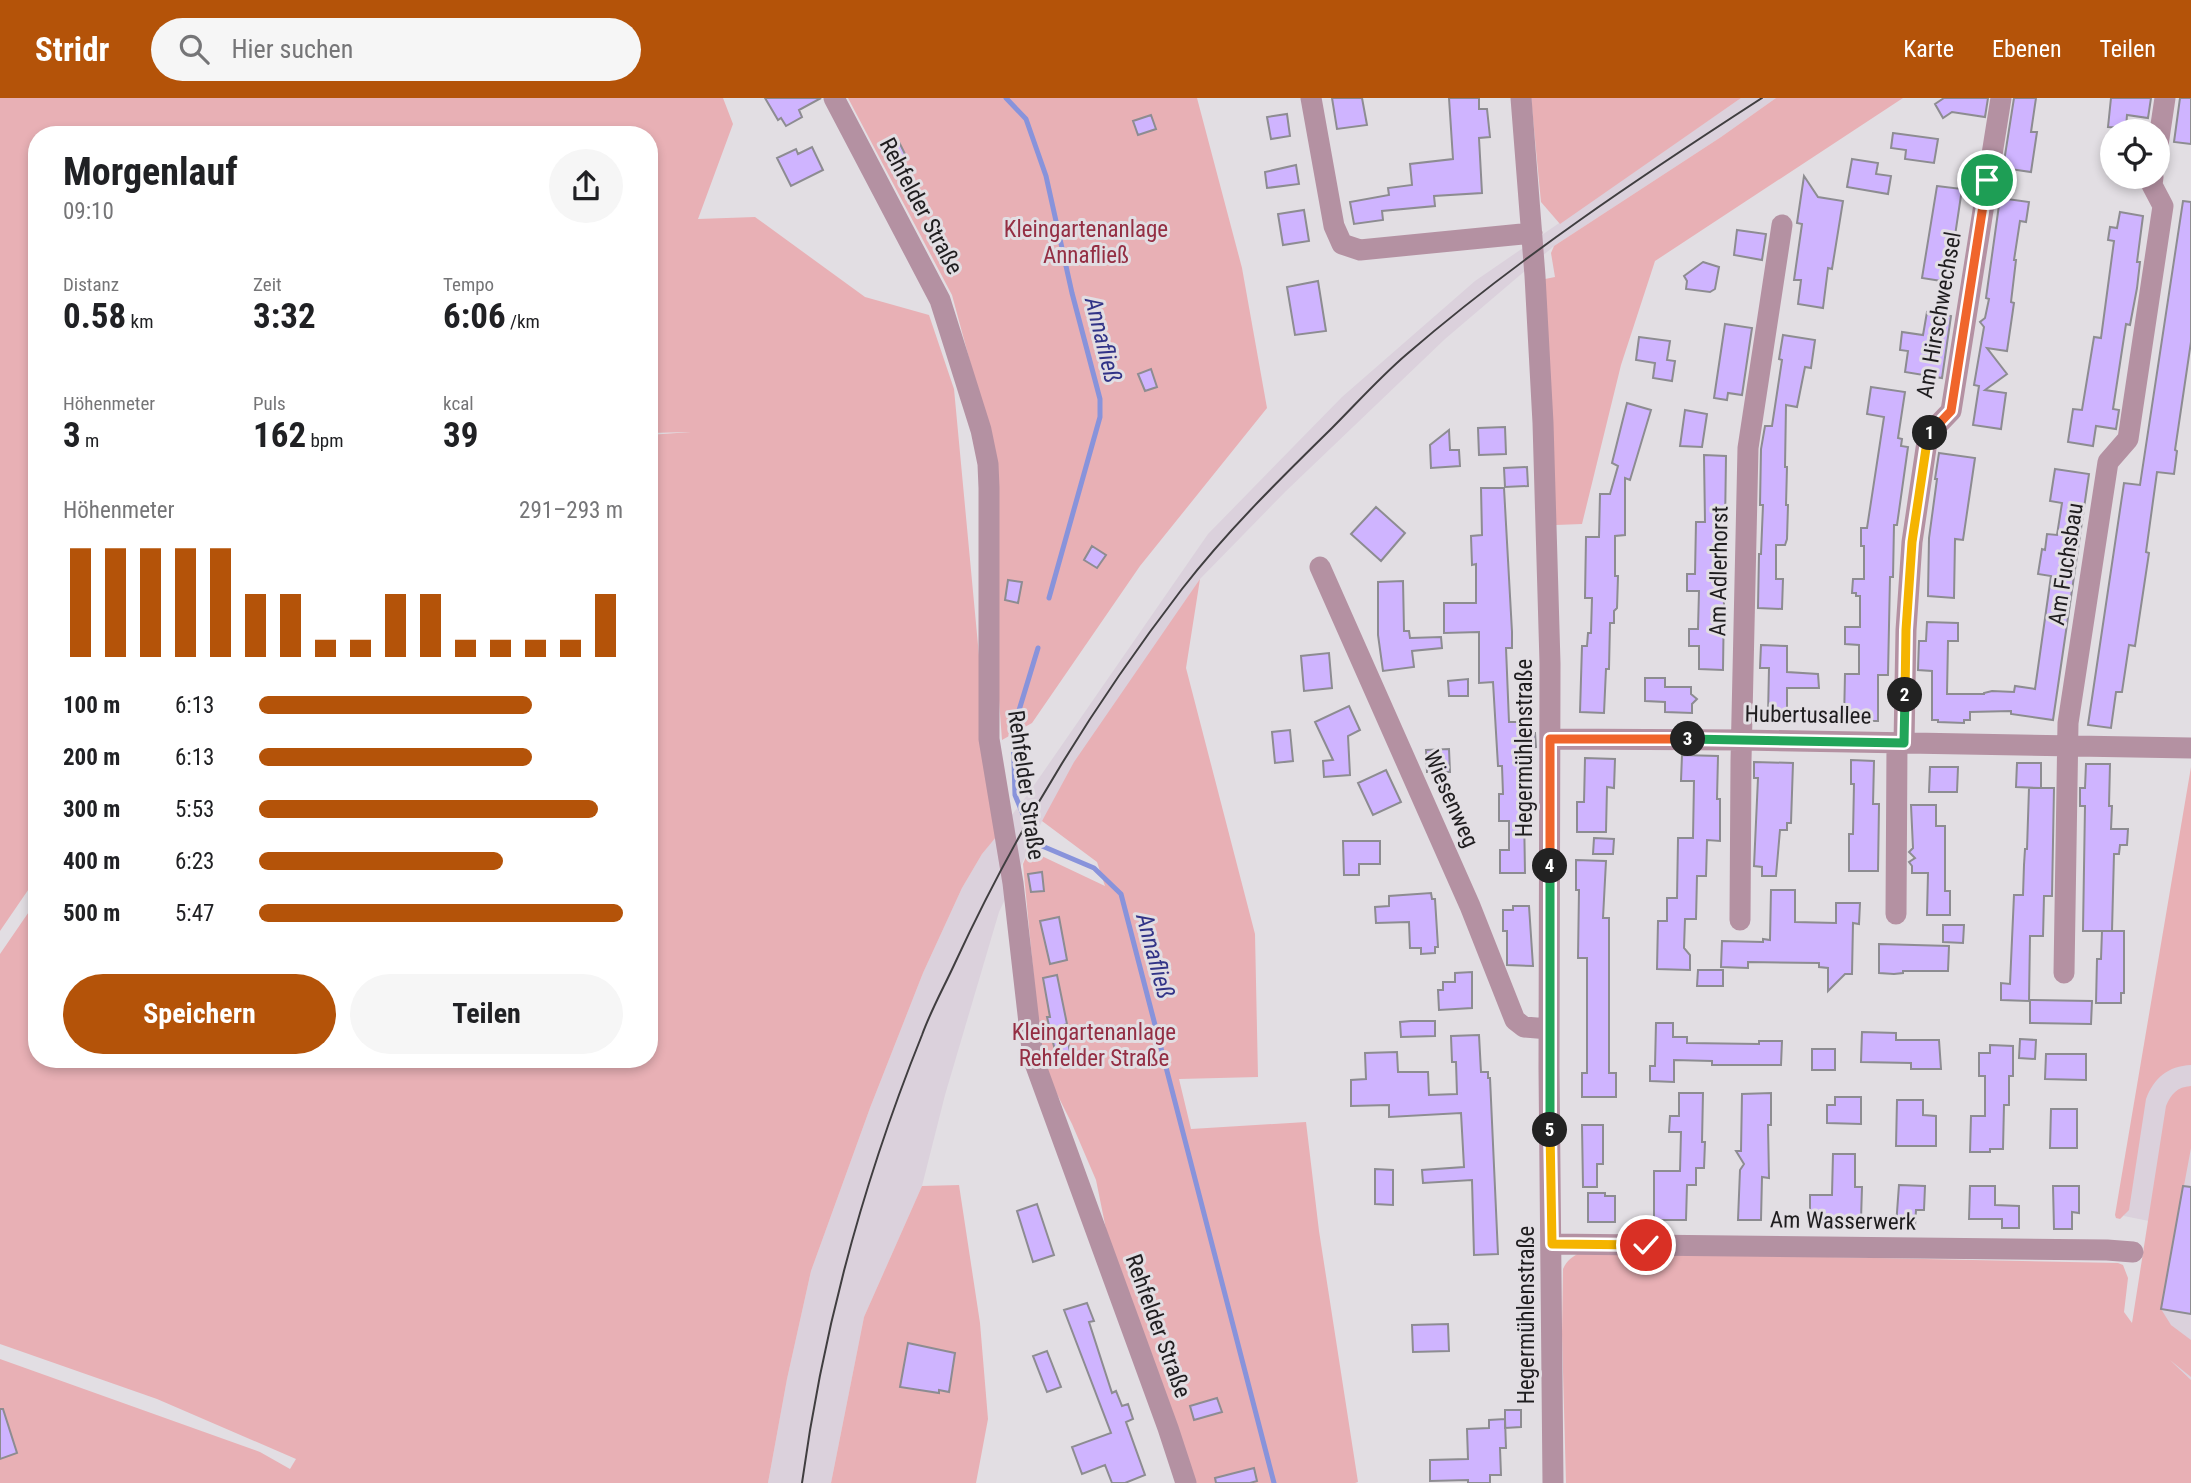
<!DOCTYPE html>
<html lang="de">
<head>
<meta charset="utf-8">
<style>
	body { margin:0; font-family:"Roboto Condensed",sans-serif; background:#f6f6f6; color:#202124; height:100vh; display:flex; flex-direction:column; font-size:26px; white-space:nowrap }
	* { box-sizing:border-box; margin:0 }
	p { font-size:23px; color:#757577 }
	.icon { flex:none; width:38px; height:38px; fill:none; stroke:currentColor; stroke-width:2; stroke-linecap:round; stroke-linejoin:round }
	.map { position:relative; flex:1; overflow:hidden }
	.details { position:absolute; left:28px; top:28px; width:630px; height:942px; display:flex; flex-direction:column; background:#fff; border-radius:28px; box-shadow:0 4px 10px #0003 }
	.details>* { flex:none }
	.tools { position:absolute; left:2100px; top:21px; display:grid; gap:14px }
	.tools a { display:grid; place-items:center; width:70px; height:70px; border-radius:50%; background:#fff; box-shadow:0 4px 10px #0003; font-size:35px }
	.pin { position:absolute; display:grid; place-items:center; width:60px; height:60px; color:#fff; margin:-30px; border:4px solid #fff; border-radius:50%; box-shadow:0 2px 7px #0007 }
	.km { position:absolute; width:35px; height:35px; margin:-18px; border-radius:50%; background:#222; color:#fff; font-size:19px; line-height:35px; text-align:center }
	.round { display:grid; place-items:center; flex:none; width:74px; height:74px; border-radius:37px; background:#f6f6f6 }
	.head { display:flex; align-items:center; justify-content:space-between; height:119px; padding:0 35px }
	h1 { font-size:38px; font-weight:700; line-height:52px }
	.figures { display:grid; grid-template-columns:repeat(3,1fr); gap:10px; height:119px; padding:7px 35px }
	.figures div { display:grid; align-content:center }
	.figures b { font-size:35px; font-weight:700 }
	.figures small { font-size:19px; font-weight:400 }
	.figures p { font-size:19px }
	.chart { height:196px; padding:14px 35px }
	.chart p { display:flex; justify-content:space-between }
	.chart svg { width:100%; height:126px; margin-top:7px; stroke:#b45309; stroke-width:6 }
	.action { display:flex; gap:14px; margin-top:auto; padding:14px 35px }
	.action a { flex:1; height:80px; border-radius:42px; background:#b45309; color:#fff; font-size:28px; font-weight:700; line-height:80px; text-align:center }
	.action a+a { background:#f6f6f6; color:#202124 }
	ul { padding:0 35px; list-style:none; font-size:23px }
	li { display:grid; grid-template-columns:112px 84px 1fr; align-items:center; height:52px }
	li i { height:18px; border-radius:9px; background:#b45309 }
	header { display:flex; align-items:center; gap:42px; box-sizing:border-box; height:98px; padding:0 35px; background:#b45309; color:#fff }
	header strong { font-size:33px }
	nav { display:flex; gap:38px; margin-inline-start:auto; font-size:24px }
	.search { width:490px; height:63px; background:#f6f6f6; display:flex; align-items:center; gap:18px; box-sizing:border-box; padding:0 24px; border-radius:38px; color:#757577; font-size:26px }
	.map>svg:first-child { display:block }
</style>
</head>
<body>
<header>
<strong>Stridr</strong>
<div class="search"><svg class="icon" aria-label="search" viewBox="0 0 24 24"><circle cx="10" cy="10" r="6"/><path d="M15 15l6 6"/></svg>Hier suchen</div>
<nav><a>Karte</a><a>Ebenen</a><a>Teilen</a></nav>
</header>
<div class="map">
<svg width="2191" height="1385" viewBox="0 0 2191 1385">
	<rect width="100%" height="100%" fill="#e2dee3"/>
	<path fill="#dbd1dc" d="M1741,0H1776L1721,39L1554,148L1445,241L1286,393L1200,481L1042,723L999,814L945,997L922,1088L864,1219L831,1385H768L787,1281L811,1173L870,1010L923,875L962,790L982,756L1028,696L1208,436L1342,299L1475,183Z
		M2180,745L2191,746V1282L2134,1227L2149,1123L2124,1118Z"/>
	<path fill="#e8b0b5" d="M0,0H723L733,26L698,121L755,119L865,199L929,217L954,291L996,739L982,756L962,790L923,875L870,1010L811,1173L787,1281L768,1385H0V1261L260,1354L290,1371L296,1361L157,1301L0,1246V856L37,802V961H649V337L691,334L649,335V37H37V779L0,833Z
		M848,0H1197L1242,170L1267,310L1140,468L1032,625L1002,642L996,562L986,323L952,197Z
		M1531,0H1741L1560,126L1541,104Z
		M1776,0H1903L1655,163L1621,267L1582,426L1556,427L1545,181L1555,179L1551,155L1554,148L1721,39Z
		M1200,481L1186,570L1255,836L1258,979L1179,981L1191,1031L1306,1024L1319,1133L1358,1384L1355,1385H1195L1107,1136L1096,1082L1072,1026L1042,966L1023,766L1029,752L1105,788L1097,764L1042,723L1074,664Z
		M2191,669V967C2168,968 2154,980 2146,1001L2129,1112L2120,1121L2116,1120L2115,1117Z
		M2191,988V1050L2161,1211L2171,1227L2191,1242V1279L2170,1262L2191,1282V1385H1566L1562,1236L1563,1171C1567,1162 1572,1159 1581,1154L2118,1165L2123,1167L2128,1180L2124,1214L2132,1225L2166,1008C2171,996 2177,989 2191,988Z
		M959,1087L980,1225L988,1321L976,1385H831L864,1219L922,1088Z"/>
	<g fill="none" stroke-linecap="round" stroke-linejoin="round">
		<path stroke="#8893db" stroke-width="5" d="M1006,0L1026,21L1046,78L1072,195L1100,301V319L1049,500
			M1038,550L1013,632L1015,697L1035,745L1094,770L1121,796L1274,1385"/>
	</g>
	<path fill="#cfb4ff" stroke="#8d8c91" stroke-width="2" d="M765,0H821L799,12L802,19L786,28L781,20L778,22Z
		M1332,0H1362L1367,27L1337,31Z
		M1449,0H1479V11H1487L1490,39L1479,40L1482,95L1434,98L1435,108L1382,113L1383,122L1354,126L1350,104L1389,97L1388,90L1412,87L1410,66L1453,61Z
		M1944,0H1988L1985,19L1952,14L1943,20L1935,6Z
		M2014,0H2036L2031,34H2037L2031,74L2003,70Z
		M2111,0H2151L2148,20L2127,17L2126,30L2108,29Z
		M2180,0H2191V46L2174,44Z
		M1287,16L1290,38L1271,41L1267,19Z
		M1151,17L1156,31L1138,37L1133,23Z
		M1893,35L1938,41L1934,65L1905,61L1906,52L1891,50Z
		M898,42L906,58L893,64L885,48Z
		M812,49L823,72L791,88L777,60L796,51L798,56Z
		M1852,61L1878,65L1876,76L1891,78L1888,96L1847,89Z
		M1296,67L1299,86L1267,90L1265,74Z
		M1804,78L1818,99L1843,103L1832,171L1828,170L1823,210L1798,206L1801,182H1794L1802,126L1797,125Z
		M1937,88L1962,91L1948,184L1922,180Z
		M2000,100L2029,104L2026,124L2020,123L2014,162H2016L2011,204L2014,205L2007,253L1987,250L2007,276L1985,292L2006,295L2001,331L1973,327L1979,288L1974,287L1984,229L1980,224L1985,220L1989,201L1986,200Z
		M2183,103L2191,104V244L2175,352L2177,353L2174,376L2157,374L2146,454L2149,455L2135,548L2129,547L2122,594H2116L2111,630L2088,627L2124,385L2140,387Z
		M1304,112L1309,143L1283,147L1278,116Z
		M2120,114L2143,118L2137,164H2140L2137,190L2130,227L2126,226L2113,311L2119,312L2116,331L2096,328L2093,348L2068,344L2073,311L2082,312L2094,239L2101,240L2114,143L2108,142L2110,129L2117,130Z
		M1737,132L1766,136L1762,162L1734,157Z
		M1703,164L1719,169L1715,191L1710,194L1686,191L1687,183L1684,178Z
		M1318,183L1326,233L1295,237L1287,189Z
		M1927,214L1951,218L1942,280L1905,274L1908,253L1900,252L1902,234L1923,237Z
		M1725,226L1752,230L1742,297L1728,295L1727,302L1714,300Z
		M1783,237L1815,242L1811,270L1805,269L1797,309L1786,307L1785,369H1787L1786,407H1788L1787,441L1785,447H1776V481H1783L1782,511L1758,510L1759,456H1761L1763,407H1760L1761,351L1765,328H1772L1782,262L1779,261Z
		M1639,239L1670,243L1667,262L1675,263L1672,283L1653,280L1655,265L1636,262Z
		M1151,271L1157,289L1145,293L1138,276Z
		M1871,289L1905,294L1898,340L1902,341L1901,348L1908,349L1897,427H1894L1893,479H1890L1888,577H1878V623H1844L1845,576H1859V547L1845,546V529H1860V498H1856V495H1852L1853,481H1864V448H1861V430H1867L1884,319L1867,316Z
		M1627,305L1651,312L1630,382L1625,380V437L1615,438V478H1618L1617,510L1614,513V525H1610L1609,571H1606L1604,615L1580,614L1582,548H1587L1588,535H1591L1592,500H1585L1586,439H1599L1600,396H1610L1618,368L1612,365Z
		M1685,312L1707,316L1702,349L1680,348Z
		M1505,329L1506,356L1479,357L1478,330Z
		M1449,332L1450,352H1459L1460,368L1431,370L1430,347Z
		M1939,355L1975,360L1963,442L1955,441L1954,500L1928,498L1929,440L1937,381H1935Z
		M1704,357L1726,358L1723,572L1699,571V548H1689V531H1698L1699,493H1687V476H1695L1696,424H1705Z
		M1527,369L1528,388L1505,389L1504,370Z
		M2055,371L2089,376L2053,622L2011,616V613L1970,614V622H1964V625L1938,624V622H1932V573L1918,572L1919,543H1926L1927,524L1958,525V543H1948L1947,596H1984V595L1992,593L2014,594L2015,588L2035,591L2051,478L2038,476L2042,451L2045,452L2047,436L2057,437L2062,405L2050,403Z
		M1481,390H1504L1512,534V550H1506L1509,624H1529V635H1535L1536,649L1523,650L1525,775H1500V752H1509V723H1499V696H1503L1502,668H1498L1493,584L1479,585V534L1444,535V505H1476V466L1472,467L1471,438L1482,437Z
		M1376,409L1405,435L1381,463L1351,436Z
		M1092,448L1106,457L1097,470L1084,462Z
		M1008,482L1022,484L1018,505L1005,502Z
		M1403,483L1404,533H1409L1410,540L1441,539L1442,550L1412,553L1414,569L1383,573L1378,537V484Z
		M1761,547L1787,548V574L1818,576L1819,590H1787V618H1768L1769,570H1760Z
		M1329,555L1332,590L1304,593L1301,558Z
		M1645,580H1665V589H1691V596L1697,601L1692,606V615L1665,614V604L1645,603Z
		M1468,581V598H1449L1448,583Z
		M1349,608L1360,632L1348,638L1350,677L1324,679L1323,663L1333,662L1315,624Z
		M1290,632L1293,663L1275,665L1272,634Z
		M1449,651L1450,674H1427L1426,652Z
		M1682,657L1718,658L1717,701H1720V743L1707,742L1706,778H1697L1696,821H1685L1684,850L1690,857V872L1657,871L1658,823H1667V800H1677L1678,740H1693L1694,683H1681Z
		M1585,660L1615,661L1614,690L1607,689L1606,734H1577V704H1584Z
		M1851,662L1874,663L1873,706H1879L1878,773H1849V736H1853L1854,686H1851Z
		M1754,664L1793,665L1791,725H1787V732H1780L1776,778H1762V769L1754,768L1758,680H1754Z
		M2017,665H2041V690L2016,689Z
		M2086,666H2110L2109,708H2112L2111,731H2128L2127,747H2120L2119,756H2114L2112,833H2083L2085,708H2080V690H2085Z
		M1930,669H1958L1957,694H1929Z
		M1386,672L1401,704L1373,717L1358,685Z
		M2029,690H2054L2052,798H2044L2043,838H2030L2029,903L2001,902V885L2010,886L2014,797H2023L2024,767L2025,751H2027Z
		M1911,707H1936V728H1945V793H1950V817H1927L1928,775H1912V768L1909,764L1915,760L1909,754L1913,750Z
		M1594,740L1614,741L1613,756H1593Z
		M1343,743H1380V766H1359V777H1344Z
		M1576,762L1606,763L1603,820H1609V975H1616V999H1582V975H1587V860H1578L1579,792H1576Z
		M1042,774L1044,793L1031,794L1028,776Z
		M1771,792H1795V824L1836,825V805H1860L1859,826L1853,825L1852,876H1845L1828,893V870L1819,869V865L1748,864V870L1721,869L1722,843L1763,844V841L1770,842Z
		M1431,795L1432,801H1435L1438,849H1435V855L1421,856V850H1410L1409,824L1376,825L1375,809L1389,808V798Z
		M1513,808H1529L1533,868L1507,867V833H1503V812H1513Z
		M1059,819L1067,862L1050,866L1040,823Z
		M1943,827H1964L1963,845L1943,844Z
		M2102,833H2124V895H2121V905H2096L2097,861H2101Z
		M1879,846L1949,848L1948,873H1903V875L1894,876L1879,875Z
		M1698,872H1723V888H1697Z
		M1472,874V910L1439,912L1438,892H1443V884H1455V875Z
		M1057,877L1067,926L1064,927L1072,962L1058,965L1047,919H1050L1043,880Z
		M2030,902L2092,903L2091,926L2030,925Z
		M1411,923H1435V938L1401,939L1400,924Z
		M1656,925H1673V939H1687V945L1759,946V943H1782L1781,967H1712V963L1674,962V984L1650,983V968H1655Z
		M1862,934L1896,935V942H1939L1941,971H1911V965L1861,964Z
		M1479,937L1481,974H1488V980H1490L1498,1156L1474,1157L1472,1082L1423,1085L1422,1072L1464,1069L1461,1015L1389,1019V1007L1351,1008V982L1366,981L1365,955L1397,954L1398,974H1428L1429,997L1457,996L1456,964H1452L1451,938Z
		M2020,941L2036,942L2035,961L2019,960Z
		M1990,947L2013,948V978H2009V1007H2004L2003,1051H1990V1054H1970L1971,1018H1985V978H1979V955H1990Z
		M1812,951H1835V972H1812Z
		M2046,956H2086V982L2045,981Z
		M1679,995H1703L1702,1044H1705L1704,1070H1696V1087H1687L1686,1122H1654V1073H1680L1681,1034H1669L1670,1018H1679Z
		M1771,995V1027H1768L1769,1080L1762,1079L1761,1122H1738L1740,1072L1744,1066L1736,1053H1741L1742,996Z
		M1835,999H1861V1026L1827,1025V1007H1835Z
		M1897,1002H1923V1017L1936,1018V1048H1896Z
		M2051,1011H2077V1050H2050Z
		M1582,1027H1603V1066H1597V1089H1583Z
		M1833,1056H1855V1089H1862L1861,1122L1810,1121V1097H1832Z
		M1375,1071L1393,1072V1107L1375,1106Z
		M1899,1087L1925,1088L1924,1112H1916L1915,1128H1896Z
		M1970,1088H1995V1107L2019,1108V1130H2002V1121H1969Z
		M2053,1088H2079V1115L2072,1114V1131H2054Z
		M2183,1088L2191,1089V1216L2161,1211Z
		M1588,1095H1605V1098H1615V1124H1588Z
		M1037,1106L1054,1157L1033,1164L1017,1113Z
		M1087,1205L1094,1223L1089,1224L1112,1295L1116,1293L1122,1308L1128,1306L1133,1321L1126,1324L1145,1377L1125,1385H1112L1105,1367L1082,1376L1072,1349L1111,1335L1064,1212Z
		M1448,1226L1449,1253L1413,1254L1412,1227Z
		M908,1245L955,1255L949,1294L939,1292V1295L900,1289Z
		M1047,1253L1061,1289L1047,1294L1033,1258Z
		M1217,1300L1222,1314L1194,1322L1190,1308Z
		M0,1311H3L17,1355L0,1361Z
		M1505,1312H1521V1329L1505,1330Z
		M1505,1321L1506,1350H1500L1501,1377H1490V1385H1468V1382L1430,1383V1362L1468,1361L1467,1331L1489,1330V1322Z
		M1254,1370L1257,1383L1250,1385H1216L1215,1380Z"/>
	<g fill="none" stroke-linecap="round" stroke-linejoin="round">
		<path stroke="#b491a2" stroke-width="21" d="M834,0L940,202L981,332L988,366L989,390V641L1013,785L1033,960L1168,1330L1186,1385
			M1311,0L1334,128L1342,146L1360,152L1532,135
			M1521,0L1535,178L1543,325L1550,565L1549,970L1553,1385
			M2158,47L2165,0
			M1320,469L1470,808L1515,922L1524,929L1549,931
			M1550,641L1743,642L2191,650
			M1904,645L1906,532L1912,444L1928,337L1951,313L2001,0
			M1896,816L1897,645
			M1740,822L1741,663L1748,350L1782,127
			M2064,875L2068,625L2108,364L2128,341L2163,108L2152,87L2153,79
			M1552,1146L2107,1152L2133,1154"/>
		<path stroke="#403e40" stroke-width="2" d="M802,1385C823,1231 864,1081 922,937C931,912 944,889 955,865C1016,733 1093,607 1182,491C1227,433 1280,381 1332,330C1356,306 1380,279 1407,256C1517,161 1640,79 1762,0"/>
	</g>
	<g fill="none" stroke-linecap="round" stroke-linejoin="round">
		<defs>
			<path id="split-1" d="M1930,335L1951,313L1987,82"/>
			<path id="split-2" d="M1905,597L1906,532L1912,444L1928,337L1930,335"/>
			<path id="split-3" d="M1688,641L1904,645L1905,597"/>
			<path id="split-4" d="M1550,768V641H1688"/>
			<path id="split-5" d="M1550,768V1032"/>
			<path id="split-6" d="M1550,1032L1552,1146L1646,1147"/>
		</defs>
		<use href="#split-1" stroke="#fff" stroke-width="14"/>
		<use href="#split-2" stroke="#fff" stroke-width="14"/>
		<use href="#split-3" stroke="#fff" stroke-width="14"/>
		<use href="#split-4" stroke="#fff" stroke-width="14"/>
		<use href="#split-5" stroke="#fff" stroke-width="14"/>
		<use href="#split-6" stroke="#fff" stroke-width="14"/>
		<use href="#split-1" stroke="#f0652b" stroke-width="9"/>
		<use href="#split-2" stroke="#f5b400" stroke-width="9"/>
		<use href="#split-3" stroke="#22a559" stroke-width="9"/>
		<use href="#split-4" stroke="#f0652b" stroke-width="9"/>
		<use href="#split-5" stroke="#22a559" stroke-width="9"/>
		<use href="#split-6" stroke="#f5b400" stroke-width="9"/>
	</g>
	<g text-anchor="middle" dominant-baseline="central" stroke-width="6" stroke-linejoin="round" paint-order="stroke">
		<g font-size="23" fill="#1f1d1f" stroke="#e2dee3">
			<text transform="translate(921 108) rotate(62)">Rehfelder Straße</text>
			<text transform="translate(1939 217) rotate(-80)">Am Hirschwechsel</text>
			<text transform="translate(2066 466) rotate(-81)">Am Fuchsbau</text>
			<text transform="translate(1719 473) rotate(-89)">Am Adlerhorst</text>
			<text transform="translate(1808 617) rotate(1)">Hubertusallee</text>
			<text transform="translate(1524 650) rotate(-90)">Hegermühlenstraße</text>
			<text transform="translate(1026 687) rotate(82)">Rehfelder Straße</text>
			<text transform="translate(1451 701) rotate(66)">Wiesenweg</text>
			<text transform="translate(1843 1123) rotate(1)">Am Wasserwerk</text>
			<text transform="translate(1526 1217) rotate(-90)">Hegermühlenstraße</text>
			<text transform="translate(1158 1228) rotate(70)">Rehfelder Straße</text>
		</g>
		<g font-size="23" fill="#942e43" stroke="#e2dee3">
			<text x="1086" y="131">Kleingartenanlage<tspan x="1086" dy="26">Annafließ</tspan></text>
			<text x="1094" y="934">Kleingartenanlage<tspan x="1094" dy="26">Rehfelder Straße</tspan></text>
		</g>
		<g font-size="24" font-style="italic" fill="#313387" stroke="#e2dee3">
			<text transform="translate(1103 242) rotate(76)">Annafließ</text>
			<text transform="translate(1155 858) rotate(75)">Annafließ</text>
		</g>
	</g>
</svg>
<div class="tools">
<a><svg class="icon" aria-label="locate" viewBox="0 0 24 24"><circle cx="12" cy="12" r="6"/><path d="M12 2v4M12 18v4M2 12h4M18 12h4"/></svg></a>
</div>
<div class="pin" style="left:1987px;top:82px;background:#1e9e55"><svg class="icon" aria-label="arrive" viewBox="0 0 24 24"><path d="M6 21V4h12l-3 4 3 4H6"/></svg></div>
<div class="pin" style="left:1646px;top:1147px;background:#d93025"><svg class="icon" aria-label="check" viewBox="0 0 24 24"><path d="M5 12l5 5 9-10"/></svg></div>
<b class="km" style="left:1930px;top:335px">1</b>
<b class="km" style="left:1905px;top:597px">2</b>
<b class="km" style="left:1688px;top:641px">3</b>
<b class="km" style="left:1550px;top:768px">4</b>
<b class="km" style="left:1550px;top:1032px">5</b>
<section class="details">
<div class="head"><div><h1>Morgenlauf</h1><p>09:10</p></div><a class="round"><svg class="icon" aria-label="share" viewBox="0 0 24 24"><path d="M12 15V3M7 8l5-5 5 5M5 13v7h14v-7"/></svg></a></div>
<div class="figures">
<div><p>Distanz</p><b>0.58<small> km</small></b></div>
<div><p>Zeit</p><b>3:32</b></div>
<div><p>Tempo</p><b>6:06<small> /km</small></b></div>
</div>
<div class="figures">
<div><p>Höhenmeter</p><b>3<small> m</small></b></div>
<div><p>Puls</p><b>162<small> bpm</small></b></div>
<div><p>kcal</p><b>39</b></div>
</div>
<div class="chart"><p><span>Höhenmeter</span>291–293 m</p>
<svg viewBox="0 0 160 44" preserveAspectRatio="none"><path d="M5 44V6M15 44V6M25 44V6M35 44V6M45 44V6M55 44V22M65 44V22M75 44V38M85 44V38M95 44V22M105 44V22M115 44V38M125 44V38M135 44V38M145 44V38M155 44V22"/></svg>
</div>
<ul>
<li><b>100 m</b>6:13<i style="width:75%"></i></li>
<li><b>200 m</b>6:13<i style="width:75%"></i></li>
<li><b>300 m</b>5:53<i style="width:93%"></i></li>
<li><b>400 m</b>6:23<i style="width:67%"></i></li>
<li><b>500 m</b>5:47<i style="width:100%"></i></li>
</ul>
<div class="action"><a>Speichern</a><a>Teilen</a></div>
</section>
</div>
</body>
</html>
